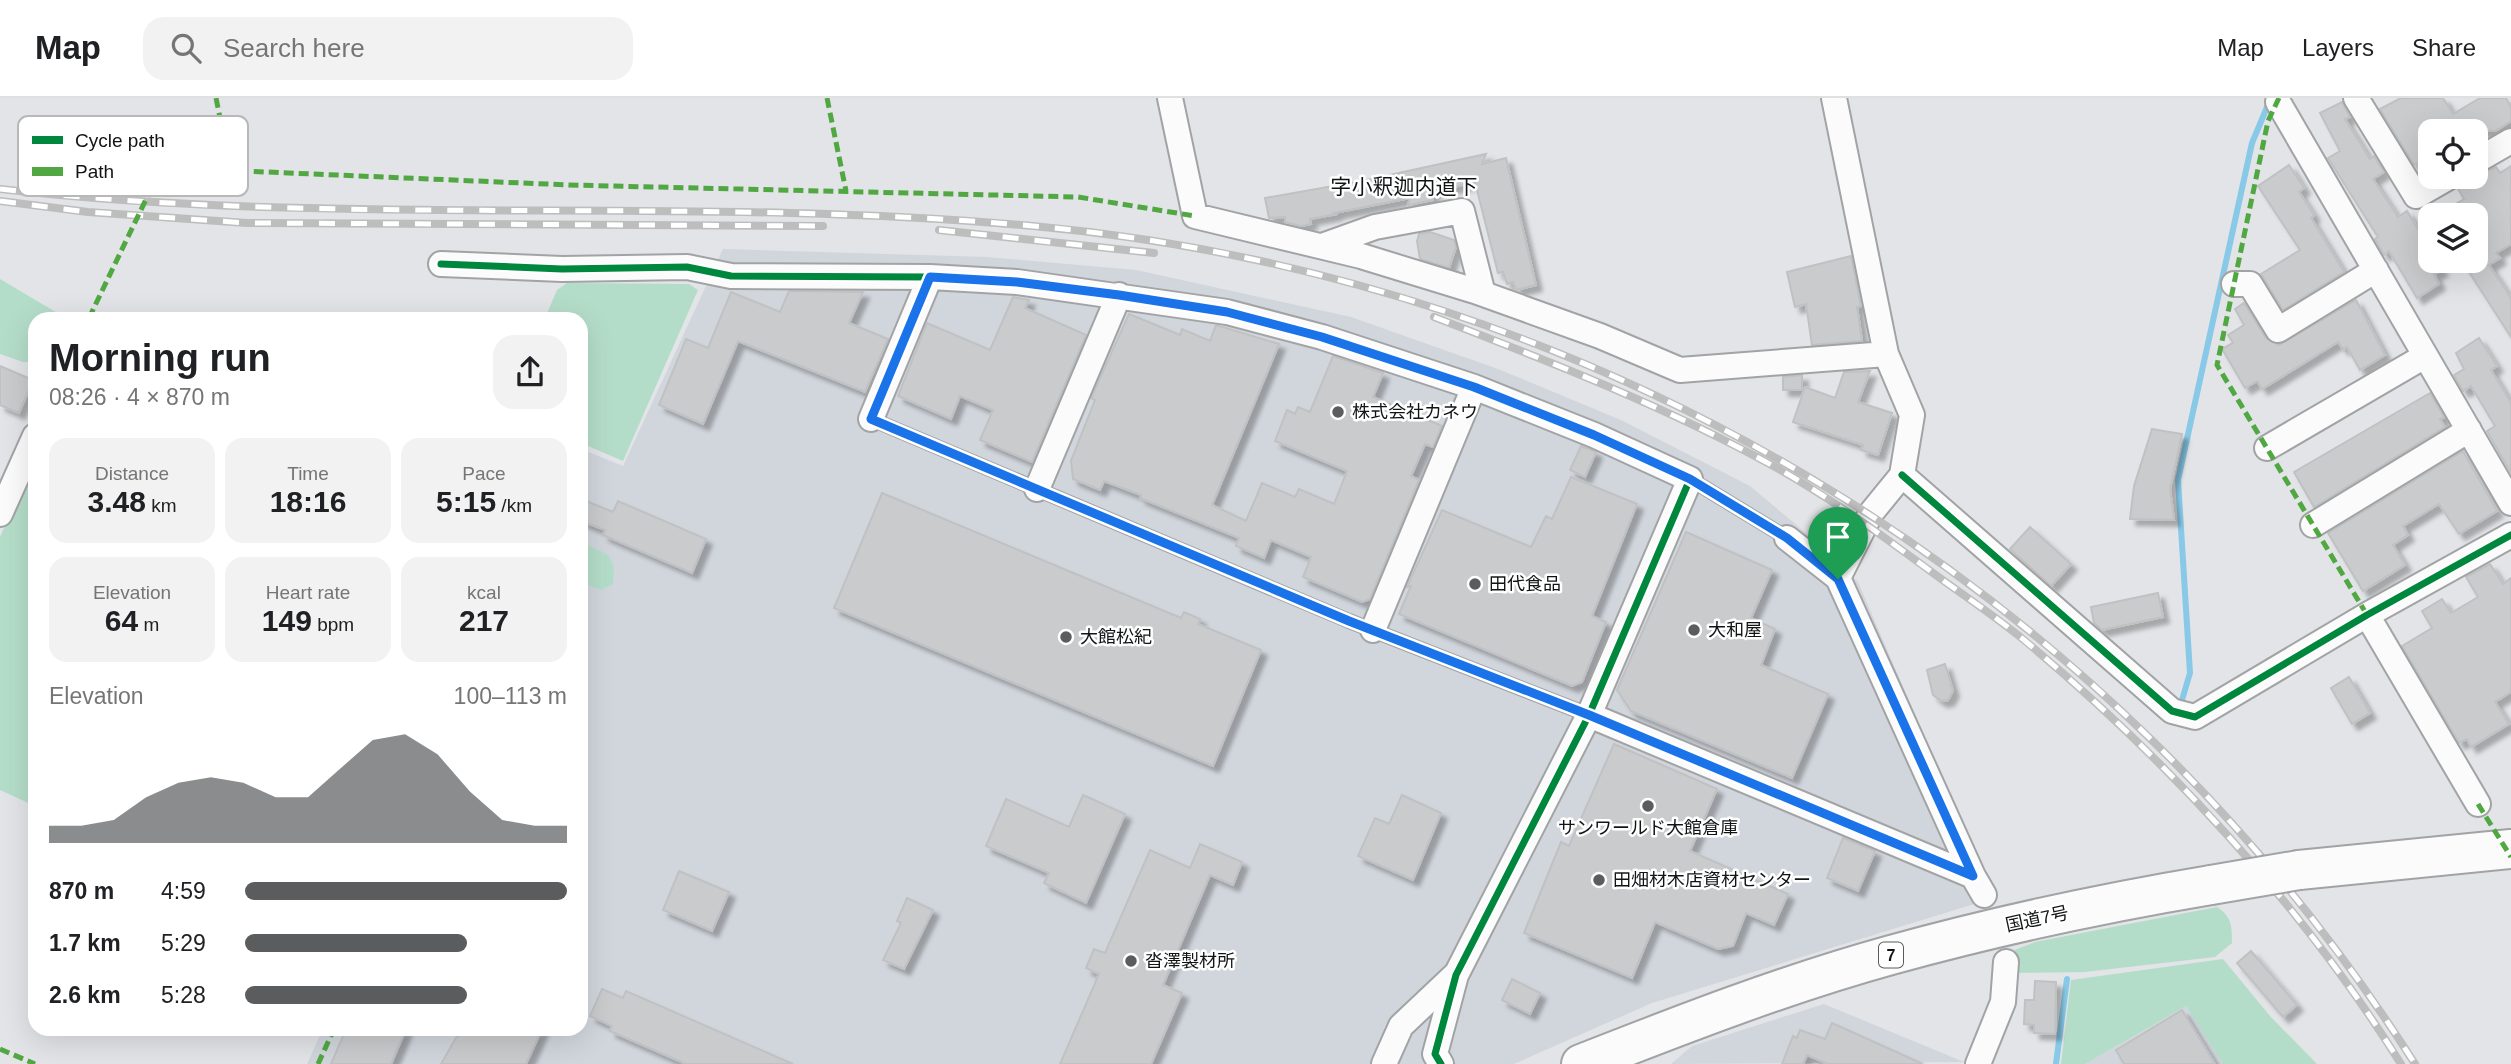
<!DOCTYPE html>
<html lang="en">
<head>
<meta charset="utf-8">
<style>
	body { margin:0; font-family:Helvetica,"Noto Sans JP",sans-serif; background:#f2f2f2; color:#202124; height:100vh; display:flex; flex-direction:column; font-size:26px; white-space:nowrap }
	* { box-sizing:border-box; margin:0 }
	p { font-size:23px; color:#757577 }
	.icon { flex:none; width:38px; height:38px; fill:none; stroke:currentColor; stroke-width:2; stroke-linecap:round; stroke-linejoin:round }
	.map { position:relative; flex:1; overflow:hidden }
	.side { position:absolute; left:28px; top:214px; width:560px; height:724px; display:flex; flex-direction:column; background:#fff; border-radius:21px; box-shadow:0 7px 28px #0002 }
	.side>* { flex:none }
	.buttons { position:absolute; left:2418px; top:21px; display:grid; gap:14px }
	.buttons a { display:grid; place-items:center; width:70px; height:70px; border-radius:14px; background:#fff; box-shadow:0 7px 28px #0002; font-size:35px }
	.pin { position:absolute; display:grid; place-items:center; width:60px; height:60px; color:#fff; margin:-72px -30px; border-radius:50% 50% 50% 0; rotate:-45deg; box-shadow:0 0 7px #0007 }
	.pin .icon { rotate:45deg }
	.round { display:grid; place-items:center; flex:none; width:74px; height:74px; border-radius:21px; background:#f2f2f2 }
	.headline { display:flex; align-items:center; justify-content:space-between; height:119px; padding:0 21px }
	h1 { font-size:38px; font-weight:800; line-height:52px }
	.metrics { display:grid; grid-template-columns:repeat(3,1fr); gap:10px; height:119px; padding:7px 21px }
	.metrics div { display:grid; align-content:center; border-radius:18px; background:#f2f2f2; text-align:center }
	.metrics b { font-size:30px; font-weight:800 }
	.metrics small { font-size:19px; font-weight:400 }
	.metrics p { font-size:19px }
	.chart { height:196px; padding:14px 21px }
	.chart p { display:flex; justify-content:space-between }
	.chart svg { width:100%; height:126px; margin-top:7px; fill:#5a5c5e; opacity:.7 }
	ul { padding:0 21px; list-style:none; font-size:23px }
	li { display:grid; grid-template-columns:112px 84px 1fr; align-items:center; height:52px }
	li i { height:18px; border-radius:9px; background:#5a5c5e }
	header { display:flex; align-items:center; gap:42px; box-sizing:border-box; height:98px; padding:0 35px; background:#fff; border-bottom:2px solid #e0e0e0 }
	header strong { font-size:33px }
	nav { display:flex; gap:38px; margin-inline-start:auto; font-size:24px }
	.search { width:490px; height:63px; background:#f2f2f2; display:flex; align-items:center; gap:18px; box-sizing:border-box; padding:0 24px; border-radius:21px; color:#757577; font-size:26px }
	.map>svg:first-child { display:block }
</style>
</head>
<body>
<header>
<strong>Map</strong>
<div class="search"><svg class="icon" aria-label="search" viewBox="0 0 24 24"><circle cx="10" cy="10" r="6"/><path d="M15 15l6 6"/></svg>Search here</div>
<nav><a>Map</a><a>Layers</a><a>Share</a></nav>
</header>
<div class="map">
<svg width="2511" height="966" viewBox="0 0 2511 966">
	<defs>
		<filter id="shadow"><feDropShadow dx="6" dy="6" stdDeviation="2" flood-color="#0004"/></filter>
	</defs>
	<rect width="100%" height="100%" fill="#e2e4e7"/>
	<path fill="#d1d6dd" d="M723,151L986,159L1136,172L1351,219L1498,271L1621,322L1750,388L1819,446L1858,484L1994,800L1652,905L1514,966H307L323,931H581V351L623,368Z
		M1824,906L1964,964L1671,966L1692,948Z
		M2186,908L2223,966H2085Z"/>
	<path fill="#b4ddc9" d="M0,181L59,216V220H35V264H23L0,256Z
		M567,185L689,186L698,192L623,363L581,345V220H545L557,192Z
		M35,359V708L0,692V439Z
		M581,443L609,458L614,470L613,486L601,492L581,484Z
		M2217,809C2232,819 2232,828 2232,845L2215,859L2085,874L2018,875L2013,867L2012,853L2035,844Z
		M2223,861L2270,918L2317,966H2223L2186,908L2085,966H2061L2071,882Z"/>
	<g fill="none" stroke-linecap="round" stroke-linejoin="round">
		<path stroke="#88c9e8" stroke-width="6" d="M2182,602L2190,575L2178,382L2252,45L2270,2
			M2056,966L2067,881"/>
	</g>
	<path fill="#cacbcd" stroke="#c0c1c3" stroke-width="2" filter="url(#shadow)" d="M2401,0H2443L2453,16L2480,0H2506L2511,9V23L2495,33H2431V41L2424,45L2431,55V72L2424,76L2417,65L2414,67L2380,11Z
		M2342,4L2350,19L2345,21L2370,61L2374,58L2384,74L2373,81L2398,119L2407,113L2431,153V163H2436L2442,172L2434,176L2439,186L2417,200L2389,153L2384,157L2375,141L2378,139L2328,60L2340,53L2320,15Z
		M1486,56L1482,66L1506,60L1536,187L1516,192L1513,184L1507,186L1503,174L1498,175L1475,84L1432,94L1433,102L1408,107L1410,100L1334,115L1337,116L1310,121L1311,126L1301,128L1285,124V119L1269,120L1265,100L1362,83Z
		M2289,67L2304,90L2299,94L2314,117L2311,120L2344,174L2283,212L2261,176L2300,152L2258,88Z
		M2511,68V146L2496,155L2500,160L2489,167L2511,200V239L2462,163H2476V117H2437L2464,101L2458,91L2463,84L2496,69L2500,75Z
		M1430,134L1454,142L1456,149L1449,170L1420,161L1417,143L1419,136Z
		M1851,158L1861,208L1857,209L1862,243L1812,247L1806,206L1795,209L1787,174Z
		M789,193L863,194L849,225L888,241L865,294L738,243L703,326L659,307L686,241L708,250L731,194L780,214Z
		M1013,199L1029,202L1025,210L1086,237L1032,364L980,342L993,312L960,298L951,321L898,298L927,225L990,252Z
		M2356,202L2385,257L2360,272L2347,249L2343,251L2338,244L2262,291L2257,283L2245,290L2222,251L2233,245L2228,237L2244,227L2235,211L2244,205L2266,240L2279,247Z
		M1129,216L1180,237L1182,231L1210,243L1216,227L1279,246L1212,407L1246,423L1262,385L1295,399L1299,391L1334,406L1347,373L1275,343L1287,312L1295,316L1298,309L1310,314L1333,258L1383,275L1373,299L1442,328L1433,349L1425,346L1411,378L1419,382L1370,501L1362,504L1303,479L1311,459L1271,442L1264,460L1236,448L1239,440L1140,400L1141,397L1104,383L1100,392L1073,381L1071,363L1095,302L1091,300Z
		M2479,240L2497,268L2491,272L2511,305V375L2487,333L2495,328L2471,288L2463,293L2454,277L2464,271L2456,255Z
		M0,268L33,282L19,315L0,307Z
		M1870,273L1858,304L1892,315L1878,357L1861,352L1863,347L1793,324L1805,289L1835,300L1844,274Z
		M1802,277V292H1783V279Z
		M2430,295L2444,319L2440,321L2445,329L2314,409L2294,374Z
		M2152,331L2182,336L2170,391L2174,422L2130,421L2134,388Z
		M1581,348L1596,354L1585,379L1570,372Z
		M2463,353L2497,413L2459,436L2439,406L2403,428L2408,437L2393,447L2405,467L2363,493L2328,435Z
		M1571,379L1637,406L1592,518L1606,524L1582,584L1572,588L1399,516L1411,488L1407,489L1442,412L1531,449L1546,418L1552,421Z
		M882,395L1181,520L1184,514L1200,521L1198,526L1261,552L1213,668L834,510Z
		M581,401L613,414L618,403L706,441L692,475L603,437L605,432L581,423Z
		M2030,429L2071,466L2051,488L2010,451Z
		M1686,434L1772,472L1751,520L1775,531L1761,567L1828,596L1792,680L1631,613L1617,592Z
		M2490,466L2503,486L2511,480V594L2495,604L2509,626L2471,649L2467,641L2459,645L2402,548L2432,530L2422,513L2442,501L2451,515L2478,499L2466,479Z
		M2158,495L2163,519L2102,532L2094,525L2091,509Z
		M1945,566L1953,593L1948,602L1941,603L1933,597L1927,572Z
		M2349,579L2370,615L2352,626L2331,590Z
		M1614,646L1717,691L1690,753L1788,796L1774,827L1746,815L1733,848L1718,851L1655,824L1632,880L1524,835L1561,744L1569,748Z
		M1083,697L1125,716L1086,805L1044,785L1049,775L986,748L1006,701L1069,729Z
		M1402,697L1441,715L1413,782L1358,758L1375,720L1389,726Z
		M1843,740L1875,753L1858,793L1827,780Z
		M1200,746L1242,764L1233,787L1210,777L1163,887L1182,895L1151,966H1060L1099,876L1086,870L1094,851L1105,855L1150,752L1190,770Z
		M679,773L729,794L712,833L663,812Z
		M907,800L933,812L904,871L883,862L901,825L897,823Z
		M2251,853L2297,907L2283,919L2237,865Z
		M1512,881L1540,895L1530,916L1502,902Z
		M2035,883L2056,884L2055,936L2034,935V927L2024,926L2025,902H2034Z
		M602,891L623,900L626,893L793,966H686L610,933L612,928L590,918Z
		M2182,912L2215,966H2124L2116,952Z
		M1832,925L1923,966H1828L1807,957L1803,966H1782L1793,938L1797,940L1800,932L1825,941Z
		M346,931H406L391,966H331Z
		M472,931H542L526,966H441L457,938L471,934Z"/>
	<g fill="none" stroke-linecap="round" stroke-linejoin="round">
		<defs>
			<path id="service" d="M871,321L1349,523L1589,617
				M1690,381L1787,440"/>
			<path id="minor" d="M1170,0L1195,118L1361,158L1475,193L1600,238L1680,272L1886,256
				M1834,0L1886,256L1912,317L1902,377L1871,415L1838,480
				M2356,0L2416,98L2449,79
				M2278,4L2511,405
				M2476,63L2511,43
				M1322,148L1375,129L1462,113L1483,196
				M441,166L562,171L687,169L731,178L930,179L1017,184L1227,214L1322,239L1474,289L1594,337L1690,381L1589,617L1456,877L1435,956L1441,966
				M2234,186H2250L2278,232L2376,172
				M871,321L930,179
				M2267,350L2425,258
				M1902,377L2172,613L2195,619L2367,517L2511,437
				M1037,391L1119,197
				M0,416L35,338
				M2313,427L2469,332
				M1787,440L1838,480L1973,778L1984,797
				M2367,517L2478,706
				M1373,532L1474,289
				M1589,617L1973,778
				M1384,966L1401,928L1455,877
				M1978,966L2003,904L2006,864"/>
			<path id="trunk" d="M2299,772L2511,751
				M1581,966C1683,926 1786,886 1891,857C1996,828 2103,805 2211,787"/>
		</defs>
		<use href="#service" stroke="#a1a3a5" stroke-width="16"/>
		<use href="#minor" stroke="#a1a3a5" stroke-width="28"/>
		<use href="#trunk" stroke="#a1a3a5" stroke-width="42"/>
		<use href="#service" stroke="#fbfbfb" stroke-width="12"/>
		<use href="#minor" stroke="#fbfbfb" stroke-width="24"/>
		<use href="#trunk" stroke="#fbfbfb" stroke-width="38"/>
		<defs>
			<path id="rail" d="M0,91C344,130 690,97 1033,128C1598,179 2111,488 2415,966
				M0,103L88,114L247,125L823,128
				M939,132L1154,155
				M1434,219C1551,264 1667,309 1777,370C1832,401 1883,438 1933,475C1963,497 1995,518 2024,542C2168,662 2301,806 2401,966"/>
		</defs>
		<use href="#rail" stroke="#bdbdbd" stroke-width="8"/>
		<use href="#rail" stroke="#fff" stroke-width="5" stroke-dasharray="16" stroke-linecap="butt"/>
		<defs>
			<path id="trunk-bridge" d="M2211,787L2299,772"/>
		</defs>
		<use href="#trunk-bridge" stroke="#a1a3a5" stroke-width="42" stroke-linecap="butt"/>
		<use href="#trunk-bridge" stroke="#fbfbfb" stroke-width="38"/>
		<path stroke="#51a842" stroke-width="5" stroke-dasharray="10 5" stroke-linecap="butt" d="M216,0L231,74
			M827,0L846,93
			M2279,0L2268,23L2217,267L2367,517
			M89,220L150,93L161,77L173,70L569,87L1078,99L1195,118
			M2478,706L2511,759
			M0,951L35,966
			M318,966L334,931"/>
		<defs>
			<path id="cycleway" d="M441,166L562,171L687,169L731,178L930,179L1017,184L1227,214L1322,239L1474,289L1594,337L1690,381L1589,617L1456,877L1435,956L1441,966
				M1902,377L2172,613L2195,619L2367,517L2511,437"/>
		</defs>
		<use href="#cycleway" stroke="#fff" stroke-width="11"/>
		<use href="#cycleway" stroke="#00873e" stroke-width="7"/>
	</g>
	<g fill="none" stroke-linecap="round" stroke-linejoin="round">
		<defs>
			<path id="route" d="M930,179L1017,184L1119,197L1227,214L1322,239L1474,289L1594,337L1690,381L1787,440L1838,481L1973,778L1589,617L1349,523L871,321Z"/>
		</defs>
		<use href="#route" stroke="#fff" stroke-width="14"/>
		<use href="#route" stroke="#1a73e8" stroke-width="9"/>
	</g>
	<g fill="#5a5c5e" stroke="#fff" stroke-width="2.5">
		<circle cx="1338" cy="314" r="7"/>
		<circle cx="1475" cy="486" r="7"/>
		<circle cx="1694" cy="532" r="7"/>
		<circle cx="1066" cy="539" r="7"/>
		<circle cx="1648" cy="708" r="7"/>
		<circle cx="1599" cy="782" r="7"/>
		<circle cx="1131" cy="863" r="7"/>
	</g>
	<g text-anchor="middle" dominant-baseline="central" stroke-width="5" stroke-linejoin="round" paint-order="stroke">
		<rect fill="#fff" stroke="#585a5a" stroke-width="2" x="1879" y="844.5" width="24" height="25" rx="5"/>
		<g font-size="16" font-weight="bold" fill="#111314">
			<text x="1891" y="857">7</text>
		</g>
		<g font-size="18" fill="#111314" stroke="#fff" text-anchor="start">
			<text x="1352" y="314">株式会社カネウ</text>
			<text x="1489" y="486">田代食品</text>
			<text x="1708" y="532">大和屋</text>
			<text x="1080" y="539">大館松紀</text>
			<text x="1648" y="730" text-anchor="middle">サンワールド大館倉庫</text>
			<text x="1613" y="782">田畑材木店資材センター</text>
			<text x="1145" y="863">沓澤製材所</text>
		</g>
		<g font-size="18" fill="#111314" stroke="#fff">
			<text transform="translate(2037 821) rotate(-12)">国道7号</text>
		</g>
		<g font-size="21" fill="#111314" stroke="#fff">
			<text x="1404" y="88">字小釈迦内道下</text>
		</g>
	</g>
	<rect x="18" y="18" width="230" height="80" rx="10" fill="#fff" stroke="#b8b8b8" stroke-width="2"/>
	<rect x="32" y="38" width="31" height="8" fill="#00873e"/>
	<rect x="32" y="69" width="31" height="9" fill="#51a842"/>
	<g font-size="19" fill="#111314">
		<text x="75" y="49">Cycle path</text>
		<text x="75" y="80">Path</text>
	</g>
</svg>
<div class="buttons">
<a><svg class="icon" aria-label="locate" viewBox="0 0 24 24"><circle cx="12" cy="12" r="6"/><path d="M12 2v4M12 18v4M2 12h4M18 12h4"/></svg></a>
<a><svg class="icon" aria-label="layers" viewBox="0 0 24 24"><path d="M12 4l9 5-9 5-9-5zM3 14l9 5 9-5"/></svg></a>
</div>
<div class="pin" style="left:1838px;top:481px;background:#1e9e55"><svg class="icon" aria-label="arrive" viewBox="0 0 24 24"><path d="M6 21V4h12l-3 4 3 4H6"/></svg></div>
<section class="side">
<div class="headline"><div><h1>Morning run</h1><p>08:26 · 4 × 870 m</p></div><a class="round"><svg class="icon" aria-label="share" viewBox="0 0 24 24"><path d="M12 15V3M7 8l5-5 5 5M5 13v7h14v-7"/></svg></a></div>
<div class="metrics">
<div><p>Distance</p><b>3.48<small> km</small></b></div>
<div><p>Time</p><b>18:16</b></div>
<div><p>Pace</p><b>5:15<small> /km</small></b></div>
</div>
<div class="metrics">
<div><p>Elevation</p><b>64<small> m</small></b></div>
<div><p>Heart rate</p><b>149<small> bpm</small></b></div>
<div><p>kcal</p><b>217</b></div>
</div>
<div class="chart"><p><span>Elevation</span>100–113 m</p>
<svg viewBox="0 0 160 44" preserveAspectRatio="none"><path d="M0 44V38L10 38L20 36L30 28L40 23L50 21L60 23L70 28L80 28L90 18L100 8L110 6L120 13L130 26L140 36L150 38L160 38V44z"/></svg>
</div>
<ul>
<li><b>870 m</b>4:59<i style="width:100%"></i></li>
<li><b>1.7 km</b>5:29<i style="width:69%"></i></li>
<li><b>2.6 km</b>5:28<i style="width:69%"></i></li>
</ul>
</section>
</div>
</body>
</html>
